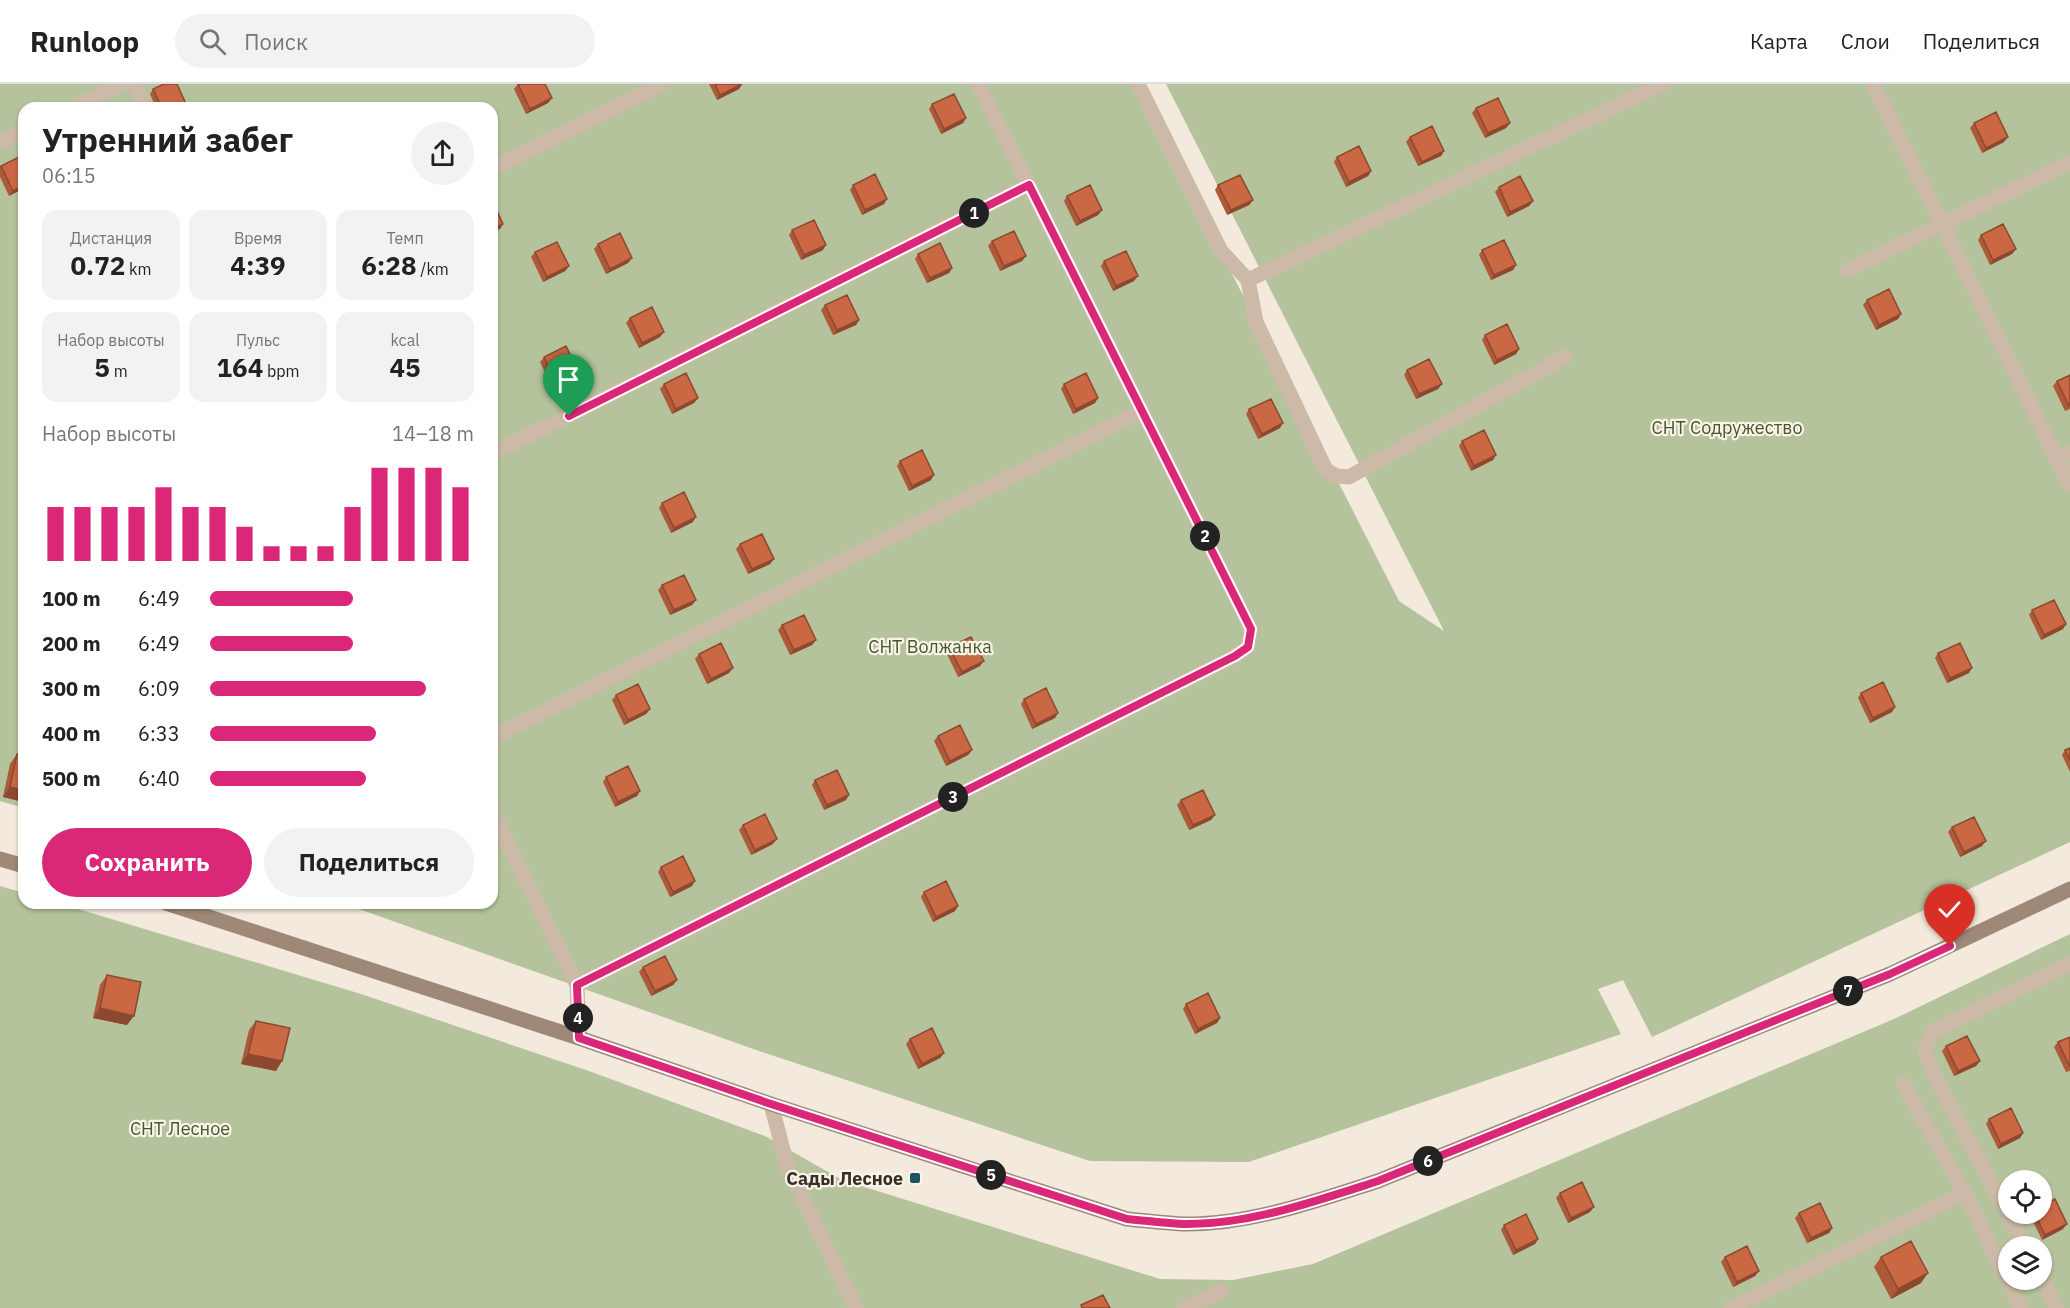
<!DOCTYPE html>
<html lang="ru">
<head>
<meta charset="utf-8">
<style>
	body { margin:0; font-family:"IBM Plex Sans",sans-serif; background:#f2f2f2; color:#222; height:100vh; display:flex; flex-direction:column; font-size:22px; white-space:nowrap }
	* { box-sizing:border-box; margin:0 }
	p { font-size:20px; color:#767676 }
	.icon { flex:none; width:33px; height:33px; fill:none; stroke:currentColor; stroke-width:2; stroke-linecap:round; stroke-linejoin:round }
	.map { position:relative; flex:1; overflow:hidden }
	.details { position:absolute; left:18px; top:18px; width:480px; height:807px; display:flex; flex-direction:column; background:#fff; border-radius:18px; box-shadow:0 2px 4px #0004 }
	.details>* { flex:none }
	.controls { position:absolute; left:1998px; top:1086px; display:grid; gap:12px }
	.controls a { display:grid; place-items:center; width:54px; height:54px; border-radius:50%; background:#fff; box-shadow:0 2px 4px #0004; font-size:30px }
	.pin { position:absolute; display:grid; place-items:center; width:51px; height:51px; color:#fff; margin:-62px -26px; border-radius:50% 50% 50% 0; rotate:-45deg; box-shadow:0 0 6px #0007 }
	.pin .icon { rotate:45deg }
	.km { position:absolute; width:30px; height:30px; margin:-15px; border-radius:50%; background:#222; color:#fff; font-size:16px; line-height:30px; text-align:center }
	.round { display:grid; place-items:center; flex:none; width:63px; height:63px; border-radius:32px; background:#f2f2f2 }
	.headline { display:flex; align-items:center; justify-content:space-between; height:102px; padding:0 24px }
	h1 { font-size:33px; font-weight:700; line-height:45px }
	.figures { display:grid; grid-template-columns:repeat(3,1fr); gap:9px; height:102px; padding:6px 24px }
	.figures div { display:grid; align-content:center; border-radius:15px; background:#f2f2f2; text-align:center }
	.figures b { font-size:26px; font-weight:700 }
	.figures small { font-size:16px; font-weight:400 }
	.figures p { font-size:16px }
	.chart { height:168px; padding:12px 24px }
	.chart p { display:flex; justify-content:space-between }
	.chart svg { width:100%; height:108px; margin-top:6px; stroke:#db2777; stroke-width:6 }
	.primary-button { display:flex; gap:12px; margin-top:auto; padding:12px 24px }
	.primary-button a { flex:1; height:69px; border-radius:36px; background:#db2777; color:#fff; font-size:24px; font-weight:700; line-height:69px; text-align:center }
	.primary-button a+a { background:#f2f2f2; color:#222 }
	ul { padding:0 24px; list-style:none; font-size:20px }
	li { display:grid; grid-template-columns:96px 72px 1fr; align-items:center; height:45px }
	li i { height:15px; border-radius:8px; background:#db2777 }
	header { display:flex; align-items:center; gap:36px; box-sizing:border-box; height:84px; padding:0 30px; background:#fff; border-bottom:2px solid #e0e0e0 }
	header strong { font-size:28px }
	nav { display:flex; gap:33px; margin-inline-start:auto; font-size:21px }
	.search { width:420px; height:54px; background:#f2f2f2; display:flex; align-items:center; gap:15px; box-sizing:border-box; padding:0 21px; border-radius:33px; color:#767676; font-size:22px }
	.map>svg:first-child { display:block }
</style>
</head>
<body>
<header>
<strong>Runloop</strong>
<div class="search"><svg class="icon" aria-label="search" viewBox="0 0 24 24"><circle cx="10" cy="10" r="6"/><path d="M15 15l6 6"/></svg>Поиск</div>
<nav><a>Карта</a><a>Слои</a><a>Поделиться</a></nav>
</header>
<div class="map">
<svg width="2070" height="1224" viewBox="0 0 2070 1224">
	<rect width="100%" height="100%" fill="#f3e9dc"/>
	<path fill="#b4c39b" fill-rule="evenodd" d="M0,0H1135L1399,517L1444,547L1166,0H2070V758L1652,953L1623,896L1598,905L1621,950L1249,1078L1090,1077L759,967L342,819H492V24H24V724L0,717Z
		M0,802L24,809V819H58L361,910L589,987L765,1052L842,1096L1160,1195L1233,1196L1313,1180L1894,935L2070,850V1224H0ZM2008,1096H2042V1130H2008ZM2008,1162H2042V1196H2008Z"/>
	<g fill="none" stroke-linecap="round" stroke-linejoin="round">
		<path stroke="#ccb9a7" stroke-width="15" d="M134,0L146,24
			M1138,0L1221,167L1248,196L1256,238L1326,386L1336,392L1349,393L1565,273
			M72,24L122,0
			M0,59L24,47
			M492,85L662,0
			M1848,186L2070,78
			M1248,196L1663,0
			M492,370L1029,101
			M2057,375L2070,369
			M492,654L1143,326
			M492,728L577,901L579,954
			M577,901L1235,572L1248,563L1251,545L978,0
			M1903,1000L1965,1109L2021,1224
			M2025,1162L1934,991L1925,967L1932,948L2070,880
			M2042,1194L2057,1224
			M1184,1224L1221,1207
			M1731,1224L1965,1109"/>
		<path stroke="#ccb9a7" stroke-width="15" d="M1873,0L2070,401
			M771,1020L787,1081L856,1224"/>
		<path stroke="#9f8878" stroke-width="15" d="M0,775L24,782
			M166,819L579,954L771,1020L1127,1135C1146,1137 1165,1139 1183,1140C1249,1141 1316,1117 1378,1097L1890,890L2070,805"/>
	</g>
	<path fill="#ae593a" d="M518,0L552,14L548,19L526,30L514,5Z
		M709,0H742L739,5L717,16Z
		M153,5L184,24H156L150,10Z
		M932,20L966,34L963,39L941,50L929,25Z
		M1476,24L1510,39L1506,44L1485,54L1472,29Z
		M1974,39L2004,58L1982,69L1970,44Z
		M1410,53L1444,67L1441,72L1418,82L1406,58Z
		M1337,73L1371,87L1368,92L1346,103L1334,78Z
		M24,74V104L9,112L0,93V82Z
		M853,101L887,115L884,120L862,131L850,106Z
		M1218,101L1253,116L1249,121L1227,131L1215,106Z
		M1499,103L1533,117L1529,122L1507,133L1495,108Z
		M1067,112L1102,126L1098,131L1076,142L1064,117Z
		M792,146L823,166L801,176L789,151Z
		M1981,151L2016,165L2012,170L1990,181L1978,156Z
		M992,157L1026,172L1022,177L1000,187L988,162Z
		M598,160L632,174L628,179L606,190L594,165Z
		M1482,166L1516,181L1513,186L1491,196L1479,171Z
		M535,168L569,182L565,187L543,198L531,173Z
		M918,170L952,184L949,189L927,199L915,175Z
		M1104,177L1134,197L1113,207L1101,182Z
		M1867,216L1901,230L1898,235L1876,246L1863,221Z
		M825,221L859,236L856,241L833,251L821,226Z
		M630,234L660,253L639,264L626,239Z
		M1485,251L1519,265L1516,270L1494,281L1482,256Z
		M544,273L578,287L574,292L552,303L540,278Z
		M1407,286L1442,300L1438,305L1416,315L1404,291Z
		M2070,291V325L2065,327L2053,302L2057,297Z
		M664,300L698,314L694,319L672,330L660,305Z
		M1064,300L1095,319L1073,330L1061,305Z
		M1249,325L1280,344L1258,355L1246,330Z
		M1462,357L1496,371L1493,376L1471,387L1459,362Z
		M900,377L931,396L909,407L897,382Z
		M662,419L693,438L671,449L659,424Z
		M740,460L774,475L770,480L748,490L736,465Z
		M662,501L696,516L692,521L670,531L658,506Z
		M2032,526L2066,540L2063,545L2041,556L2029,531Z
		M782,541L816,556L812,561L790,571L778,546Z
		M949,563L980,582L958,593L946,568Z
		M1938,569L1969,589L1947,599L1935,574Z
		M699,570L729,589L707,600L695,575Z
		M1861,609L1892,628L1870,639L1858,614Z
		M616,611L650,625L646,630L624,641L612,616Z
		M1024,615L1055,634L1032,645L1021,620Z
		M938,652L972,666L968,671L946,682L934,657Z
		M2070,664V688L2062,671L2065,666Z
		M17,670L24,671V718L3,713L10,680Z
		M606,693L640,707L637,712L615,723L603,698Z
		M815,696L846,716L824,726L812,701Z
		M1181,716L1215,731L1211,736L1189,746L1177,721Z
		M743,741L773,760L751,771L739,746Z
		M1952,743L1982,762L1960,773L1948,748Z
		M661,783L692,802L670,813L658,788Z
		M924,808L958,822L955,827L933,838L921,813Z
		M643,883L677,896L673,901L651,912L639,888Z
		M107,891L127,941L93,934L100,901Z
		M1186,920L1220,934L1217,939L1195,950L1183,925Z
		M256,937L276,987L241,980L249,946Z
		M2070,953V987L2066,988L2054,963L2058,958Z
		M910,955L944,969L940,974L918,985L906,960Z
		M1946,962L1980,977L1976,982L1954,992L1942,967Z
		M1989,1035L2023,1049L2020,1054L1998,1065L1986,1040Z
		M1560,1109L1590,1128L1568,1139L1556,1114Z
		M1799,1129L1832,1144L1829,1149L1807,1159L1795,1134Z
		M2030,1130H2042L2063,1145L2042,1156L2030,1131Z
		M1504,1141L1538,1155L1535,1160L1513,1171L1501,1146Z
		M1725,1173L1759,1187L1755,1192L1733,1203L1721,1178Z
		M1881,1173L1921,1199L1891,1215L1874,1183Z"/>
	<path fill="#8d492f" d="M742,0L739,5L717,16L720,11Z
		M552,14L548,19L526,30L530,25Z
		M966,34L963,39L941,50L944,45Z
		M1510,39L1506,44L1485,54L1488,49Z
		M2008,53L2004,58L1982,69L1986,64Z
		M1444,67L1441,72L1418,82L1422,78Z
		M1371,87L1368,92L1346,103L1349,98Z
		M24,101V104L9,112L13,107Z
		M887,115L884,120L862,131L865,126Z
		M1253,116L1249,121L1227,131L1231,126Z
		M1533,117L1529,122L1507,133L1510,128Z
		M1102,126L1098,131L1076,142L1080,137Z
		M503,140L500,145L492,148V145Z
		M826,161L823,166L801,176L804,171Z
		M2016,165L2012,170L1990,181L1993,176Z
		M1026,172L1022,177L1000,187L1004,182Z
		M632,174L628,179L606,190L610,185Z
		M1516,181L1513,186L1491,196L1494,191Z
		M569,182L565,187L543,198L547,193Z
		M952,184L949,189L927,199L930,194Z
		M1138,192L1134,197L1113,207L1116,202Z
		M1901,230L1898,235L1876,246L1879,241Z
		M859,236L856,241L833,251L837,246Z
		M664,248L660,253L639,264L642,259Z
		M1519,265L1516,270L1494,281L1497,276Z
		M578,287L574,292L552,303L556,298Z
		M1442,300L1438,305L1416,315L1419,310Z
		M698,314L694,319L672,330L676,325Z
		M1098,314L1095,319L1073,330L1076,325Z
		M1283,339L1280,344L1258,355L1262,350Z
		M1496,371L1493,376L1471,387L1474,382Z
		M934,391L931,396L909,407L912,402Z
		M696,433L693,438L671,449L674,444Z
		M774,475L770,480L748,490L752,485Z
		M696,516L692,521L670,531L674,526Z
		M2066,540L2063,545L2041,556L2044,551Z
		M816,556L812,561L790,571L794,566Z
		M984,577L980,582L958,593L962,588Z
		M733,584L729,589L707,600L711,595Z
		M1972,584L1969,589L1947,599L1950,594Z
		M1895,623L1892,628L1870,639L1873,634Z
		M650,625L646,630L624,641L628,636Z
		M1058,629L1055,634L1032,645L1036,640Z
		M972,666L968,671L946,682L950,677Z
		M10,703L24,706V718L3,713Z
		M640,707L637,712L615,723L618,718Z
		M849,711L846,716L824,726L827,721Z
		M1215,731L1211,736L1189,746L1193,741Z
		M777,755L773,760L751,771L755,766Z
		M1986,757L1982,762L1960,773L1964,768Z
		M695,797L692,802L670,813L673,808Z
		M958,822L955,827L933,838L936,833Z
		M677,896L673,901L651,912L655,907Z
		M100,924L134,932L127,941L93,934Z
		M1220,934L1217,939L1195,950L1198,945Z
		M944,969L940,974L918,985L922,980Z
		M248,970L282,977L276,987L241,980Z
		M1980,977L1976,982L1954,992L1958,987Z
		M2023,1049L2020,1054L1998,1065L2001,1060Z
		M1594,1123L1590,1128L1568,1139L1571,1134Z
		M2067,1140L2063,1145L2042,1156L2045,1151Z
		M1832,1144L1829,1149L1807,1159L1811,1154Z
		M1538,1155L1535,1160L1513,1171L1516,1166Z
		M1759,1187L1755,1192L1733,1203L1737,1198Z
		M1928,1189L1921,1199L1891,1215L1898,1205Z"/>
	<path fill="#ca6843" stroke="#8d492f" stroke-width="1.5" d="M164,0H177L186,20L178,24H162L153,5Z
		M518,0H545L552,14L530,25Z
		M715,0H742L720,11Z
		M954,10L966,34L944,45L932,20Z
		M1498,14L1510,39L1488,49L1476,24Z
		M1996,28L2008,53L1986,64L1974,39Z
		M1432,42L1444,67L1422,78L1410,53Z
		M1359,62L1371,87L1349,98L1337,73Z
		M23,71L24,74V101L13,107L1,82Z
		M875,90L887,115L865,126L853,101Z
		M1240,91L1253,116L1231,126L1218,101Z
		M1520,92L1533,117L1510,128L1499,103Z
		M1090,101L1102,126L1080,137L1067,112Z
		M492,116L503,140L492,145Z
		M814,136L826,161L804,171L792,146Z
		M2003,140L2016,165L1993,176L1981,151Z
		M1014,147L1026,172L1004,182L992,157Z
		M620,149L632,174L610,185L598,160Z
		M1504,156L1516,181L1494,191L1482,166Z
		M557,158L569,182L547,193L535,168Z
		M940,159L952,184L930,194L918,170Z
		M1126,167L1138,192L1116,202L1104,177Z
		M1889,205L1901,230L1879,241L1867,216Z
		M847,211L859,236L837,246L825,221Z
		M652,223L664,248L642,259L630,234Z
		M1507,240L1519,265L1497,276L1485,251Z
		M566,262L578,287L556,298L544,273Z
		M1429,275L1442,300L1419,310L1407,286Z
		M686,289L698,314L676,325L664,300Z
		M1086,289L1098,314L1076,325L1064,300Z
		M2070,291V321L2069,322L2057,297Z
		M1271,315L1283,339L1262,350L1249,325Z
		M1484,346L1496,371L1474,382L1462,357Z
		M922,366L934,391L912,402L900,377Z
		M684,408L696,433L674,444L662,419Z
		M762,450L774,475L752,485L740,460Z
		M684,491L696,516L674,526L662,501Z
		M492,494L495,501L492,502Z
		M2054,516L2066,540L2044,551L2032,526Z
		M804,531L816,556L794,566L782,541Z
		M971,553L984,577L962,588L949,563Z
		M721,559L733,584L711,595L699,570Z
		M1960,559L1972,584L1950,594L1938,569Z
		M1883,598L1895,623L1873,634L1861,609Z
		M638,600L650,625L628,636L616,611Z
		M1046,604L1058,629L1036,640L1024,615Z
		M960,641L972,666L950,677L938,652Z
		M2070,664V676L2065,666Z
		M17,670L24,671V706L10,703Z
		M628,682L640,707L618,718L606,693Z
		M837,686L849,711L827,721L815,696Z
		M1203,706L1215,731L1193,741L1181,716Z
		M765,730L777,755L755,766L743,741Z
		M1974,733L1986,757L1964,768L1952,743Z
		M683,772L695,797L673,808L661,783Z
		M946,797L958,822L936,833L924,808Z
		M665,872L677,896L655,907L643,883Z
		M107,891L141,898L134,932L100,924Z
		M1208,909L1220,934L1198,945L1186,920Z
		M256,937L290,944L282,977L248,970Z
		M932,944L944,969L922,980L910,955Z
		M1967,952L1980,977L1958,987L1946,962Z
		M2070,953V983L2058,958Z
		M2011,1024L2023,1049L2001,1060L1989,1035Z
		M1582,1098L1594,1123L1571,1134L1560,1109Z
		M2055,1115L2067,1140L2045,1151L2035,1130H2042V1122Z
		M1820,1119L1832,1144L1811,1154L1799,1129Z
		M1526,1130L1538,1155L1516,1166L1504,1141Z
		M1911,1157L1928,1189L1898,1205L1881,1173Z
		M1747,1162L1759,1187L1737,1198L1725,1173Z
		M1103,1211L1110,1224H1082L1081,1221Z"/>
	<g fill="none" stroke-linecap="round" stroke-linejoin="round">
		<defs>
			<path id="route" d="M569,332L1029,101L1251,545L1248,563L1235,572L577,901L579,954L771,1020L1127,1135C1146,1137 1165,1139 1183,1140C1249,1141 1316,1117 1378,1097L1890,890L1950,862"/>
		</defs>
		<use href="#route" stroke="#fff" stroke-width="12"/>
		<use href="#route" stroke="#db2777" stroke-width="8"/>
	</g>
	<rect fill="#1c555b" stroke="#faf3e8" stroke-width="2" x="909" y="1088" width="12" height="12" rx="3"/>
	<g text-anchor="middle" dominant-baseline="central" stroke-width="4.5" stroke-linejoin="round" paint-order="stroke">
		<g font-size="18" fill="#45572b" stroke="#faf3e8">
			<text x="1727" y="343">СНТ Содружество</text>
			<text x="930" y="562">СНТ Волжанка</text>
			<text x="180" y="1044">СНТ Лесное</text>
		</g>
		<g font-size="18" font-weight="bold" fill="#382e28" stroke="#faf3e8" text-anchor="end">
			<text x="903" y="1094">Сады Лесное</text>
		</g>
	</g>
</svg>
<div class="controls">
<a><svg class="icon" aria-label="locate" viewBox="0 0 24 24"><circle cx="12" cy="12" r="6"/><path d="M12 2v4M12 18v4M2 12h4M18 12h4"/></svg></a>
<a><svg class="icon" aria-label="layers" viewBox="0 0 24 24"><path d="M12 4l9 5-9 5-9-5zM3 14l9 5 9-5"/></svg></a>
</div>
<div class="pin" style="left:569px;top:332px;background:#1e9e55"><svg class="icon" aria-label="arrive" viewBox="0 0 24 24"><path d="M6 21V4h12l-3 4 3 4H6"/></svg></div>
<div class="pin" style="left:1950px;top:862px;background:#d93025"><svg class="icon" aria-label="check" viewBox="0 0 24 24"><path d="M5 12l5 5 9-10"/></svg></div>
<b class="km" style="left:974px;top:129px">1</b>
<b class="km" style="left:1205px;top:452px">2</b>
<b class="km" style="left:953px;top:713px">3</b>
<b class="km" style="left:578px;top:934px">4</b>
<b class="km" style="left:991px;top:1091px">5</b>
<b class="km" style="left:1428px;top:1077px">6</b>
<b class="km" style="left:1848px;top:907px">7</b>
<section class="details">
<div class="headline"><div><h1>Утренний забег</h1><p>06:15</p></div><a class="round"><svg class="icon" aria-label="share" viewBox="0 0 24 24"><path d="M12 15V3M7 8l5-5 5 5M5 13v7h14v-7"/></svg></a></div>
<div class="figures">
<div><p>Дистанция</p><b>0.72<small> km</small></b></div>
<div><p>Время</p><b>4:39</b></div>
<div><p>Темп</p><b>6:28<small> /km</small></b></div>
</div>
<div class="figures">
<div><p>Набор высоты</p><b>5<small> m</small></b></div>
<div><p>Пульс</p><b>164<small> bpm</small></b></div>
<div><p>kcal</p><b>45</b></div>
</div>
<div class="chart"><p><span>Набор высоты</span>14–18 m</p>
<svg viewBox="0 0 160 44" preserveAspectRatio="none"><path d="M5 44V22M15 44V22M25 44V22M35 44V22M45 44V14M55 44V22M65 44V22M75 44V30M85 44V38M95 44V38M105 44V38M115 44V22M125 44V6M135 44V6M145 44V6M155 44V14"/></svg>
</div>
<ul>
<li><b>100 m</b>6:49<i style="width:54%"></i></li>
<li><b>200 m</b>6:49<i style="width:54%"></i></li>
<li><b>300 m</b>6:09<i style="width:82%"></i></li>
<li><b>400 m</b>6:33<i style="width:63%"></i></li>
<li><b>500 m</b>6:40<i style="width:59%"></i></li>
</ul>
<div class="primary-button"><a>Сохранить</a><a>Поделиться</a></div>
</section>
</div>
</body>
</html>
